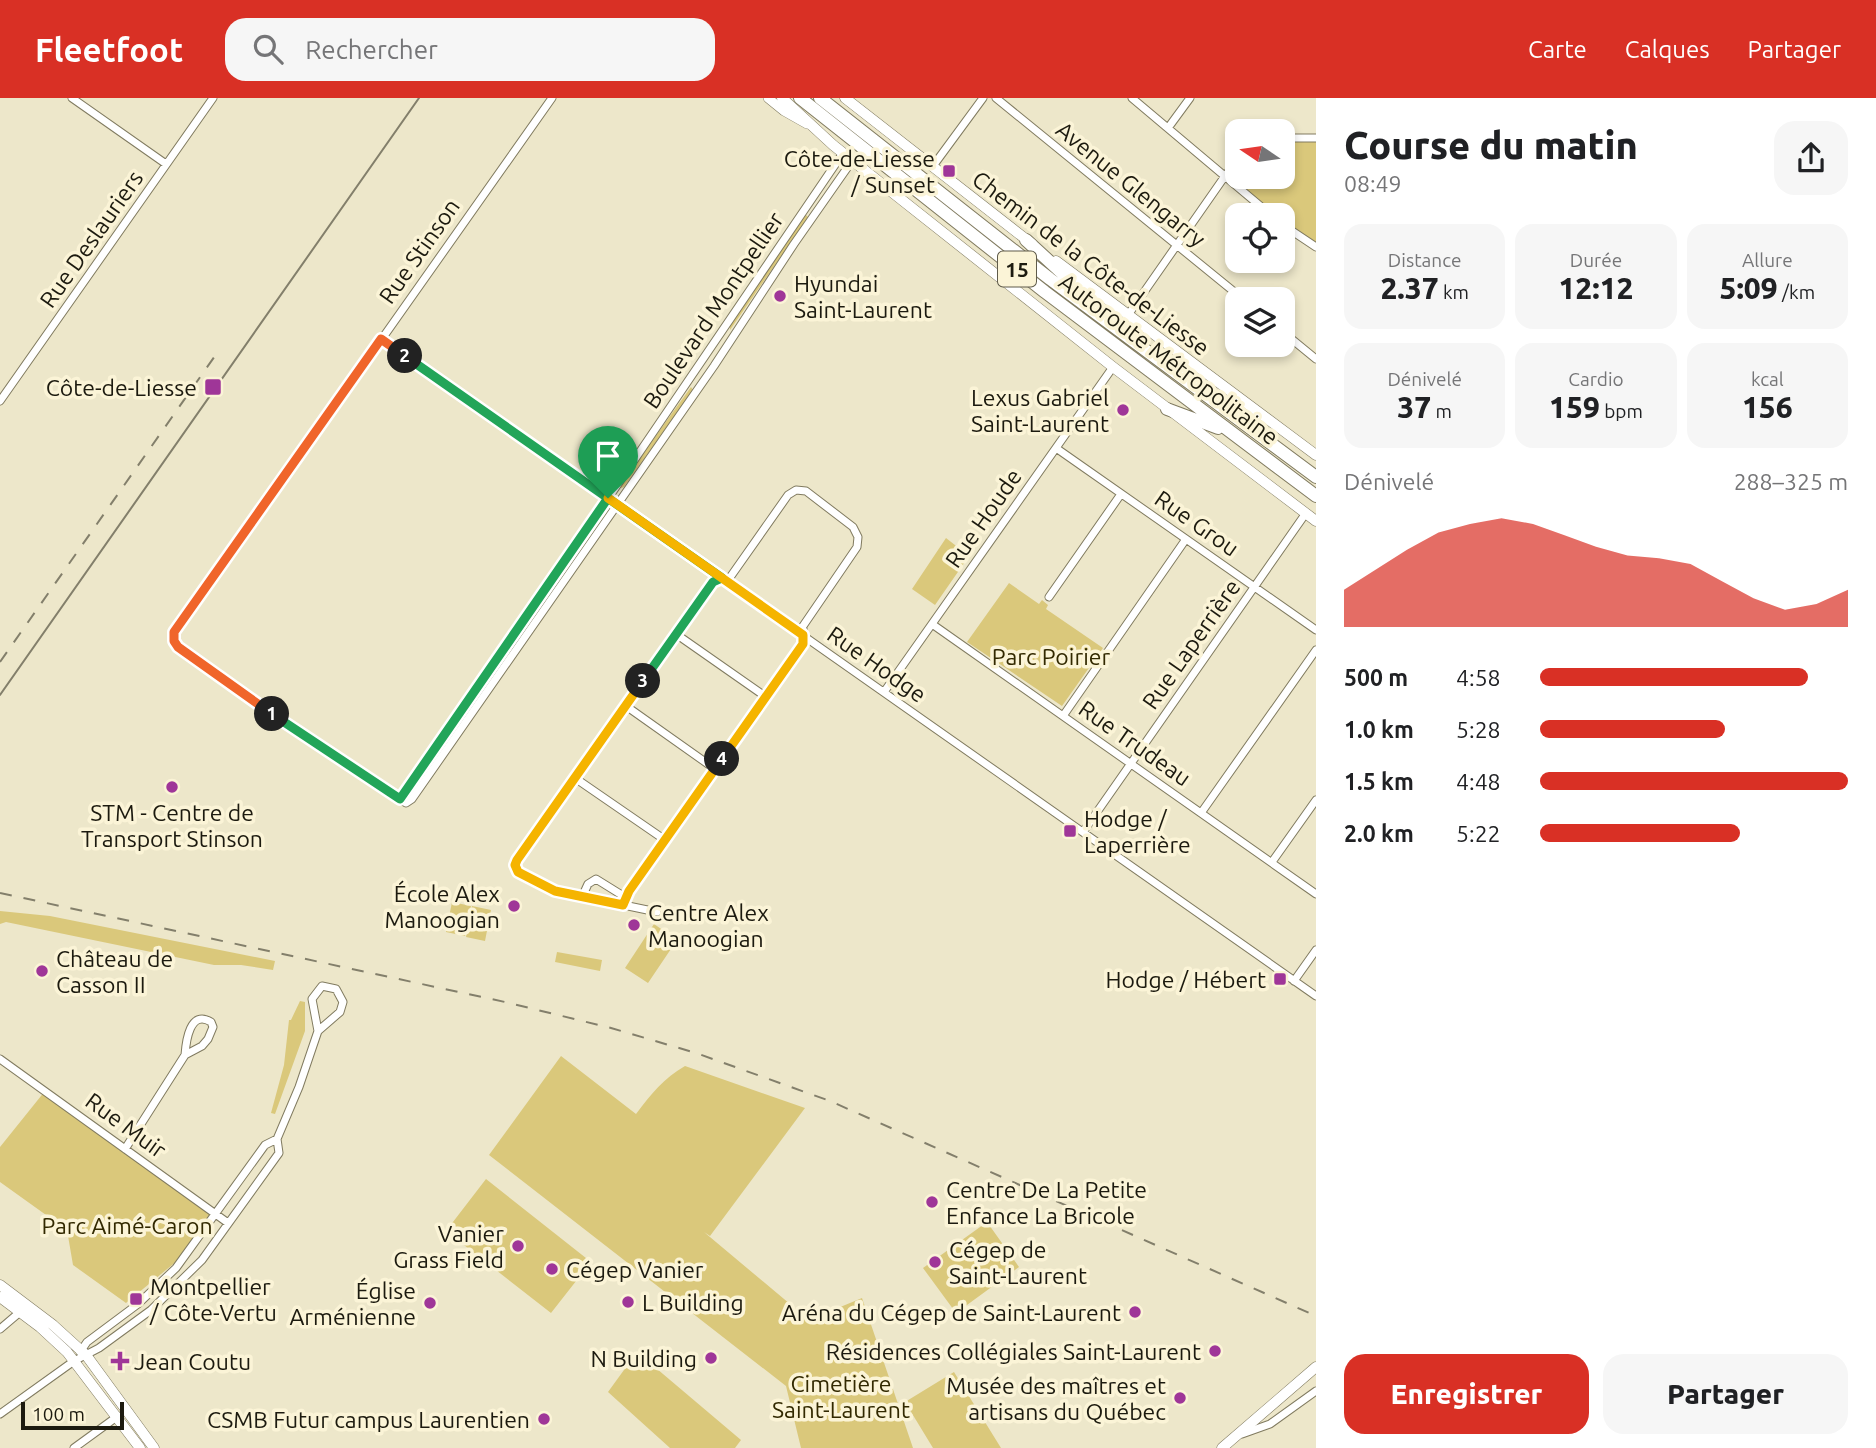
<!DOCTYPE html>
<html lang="fr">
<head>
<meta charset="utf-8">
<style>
	body { margin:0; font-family:Ubuntu,sans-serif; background:#f6f6f6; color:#202124; height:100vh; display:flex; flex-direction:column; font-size:26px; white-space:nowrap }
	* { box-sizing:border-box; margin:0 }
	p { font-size:23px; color:#757577 }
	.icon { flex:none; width:38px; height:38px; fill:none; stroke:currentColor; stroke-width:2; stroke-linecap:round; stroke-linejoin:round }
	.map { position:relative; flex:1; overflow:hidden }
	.drawer { display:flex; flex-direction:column; background:#fff; width:560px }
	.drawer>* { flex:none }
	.needle { width:46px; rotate:283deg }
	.controls { position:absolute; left:1225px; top:21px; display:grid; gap:14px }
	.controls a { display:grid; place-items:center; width:70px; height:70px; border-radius:14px; background:#fff; box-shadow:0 4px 10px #0003; font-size:35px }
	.scale { position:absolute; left:21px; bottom:18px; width:103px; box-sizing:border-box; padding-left:7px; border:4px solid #1c1a0f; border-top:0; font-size:19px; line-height:24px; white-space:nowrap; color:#1c1a0f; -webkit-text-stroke:5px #fbf4d7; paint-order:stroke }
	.pin { position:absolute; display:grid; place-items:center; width:60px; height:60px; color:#fff; margin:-72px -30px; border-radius:50% 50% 50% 0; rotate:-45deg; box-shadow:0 0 7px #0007 }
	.pin .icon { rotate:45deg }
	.km { position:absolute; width:35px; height:35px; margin:-18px; border-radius:50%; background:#222; color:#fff; font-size:19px; line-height:35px; text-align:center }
	.round { display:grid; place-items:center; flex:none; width:74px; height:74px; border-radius:21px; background:#f6f6f6 }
	.headline { display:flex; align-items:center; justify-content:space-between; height:119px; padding:0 28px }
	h1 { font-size:38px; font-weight:800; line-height:52px }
	.metrics { display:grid; grid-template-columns:repeat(3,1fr); gap:10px; height:119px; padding:7px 28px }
	.metrics div { display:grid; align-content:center; border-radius:18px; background:#f6f6f6; text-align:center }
	.metrics b { font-size:30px; font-weight:800 }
	.metrics small { font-size:19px; font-weight:400 }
	.metrics p { font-size:19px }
	.chart { height:196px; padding:14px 28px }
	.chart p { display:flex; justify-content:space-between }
	.chart svg { width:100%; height:126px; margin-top:7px; fill:#d93025; opacity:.7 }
	.cta { display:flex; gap:14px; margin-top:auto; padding:14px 28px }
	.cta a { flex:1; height:80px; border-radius:21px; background:#d93025; color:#fff; font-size:28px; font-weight:800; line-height:80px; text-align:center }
	.cta a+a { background:#f6f6f6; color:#202124 }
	ul { padding:0 28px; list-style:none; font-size:23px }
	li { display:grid; grid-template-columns:112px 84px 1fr; align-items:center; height:52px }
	li i { height:18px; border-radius:9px; background:#d93025 }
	header { display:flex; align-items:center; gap:42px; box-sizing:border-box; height:98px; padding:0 35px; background:#d93025; color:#fff }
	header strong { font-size:33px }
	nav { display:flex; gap:38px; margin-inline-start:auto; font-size:24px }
	.search { width:490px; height:63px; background:#f6f6f6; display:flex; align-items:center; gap:18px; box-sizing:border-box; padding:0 24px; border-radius:21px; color:#757577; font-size:26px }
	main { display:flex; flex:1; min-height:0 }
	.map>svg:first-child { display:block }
</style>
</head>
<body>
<header>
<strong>Fleetfoot</strong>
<div class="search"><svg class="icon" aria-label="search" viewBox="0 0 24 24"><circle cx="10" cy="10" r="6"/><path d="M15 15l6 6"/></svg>Rechercher</div>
<nav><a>Carte</a><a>Calques</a><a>Partager</a></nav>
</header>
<main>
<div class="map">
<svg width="1316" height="1350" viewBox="0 0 1316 1350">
	<rect width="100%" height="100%" fill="#ede7ca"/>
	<path fill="#dac87b" d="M1283,40H1316V149L1283,127V117H1271L1225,78L1237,63V79H1283Z
		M805,116L808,119L730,232V228Z
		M691,289L693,292L624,389L621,390V386Z
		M605,411L608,412V415L523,537L521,535L523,527L567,468L566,466Z
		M946,440L969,458L935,507L912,491Z
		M1009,485L1039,506L1042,502L1048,507L1046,511L1103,550L1062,608L967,544Z
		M509,552L511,553L411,695L409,693L499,562L501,563Z
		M452,804L471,808L465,838L446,834Z
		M472,808L491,812L485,843L466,839Z
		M0,813L50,818L275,863L273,872L241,867H214L6,824L0,826Z
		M654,826L677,842L648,885L625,870Z
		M557,854L602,862L600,873L555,864Z
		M300,903L305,904V933L275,1016L271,1015L284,967L289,922H291Z
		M561,958L636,1016C651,996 664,980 685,968L805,1010L710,1138L704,1134L809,1222L862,1200L913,1350H801L786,1288L489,1057Z
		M45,993L215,1115L189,1153L126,1205L73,1167L67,1132L0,1084V1049Z
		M486,1081L591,1164L551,1215L446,1133Z
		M987,1124L1019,1169L956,1215L923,1170Z
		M637,1254L741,1342L735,1350H670L608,1294Z
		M954,1274L1001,1350H933L905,1304Z"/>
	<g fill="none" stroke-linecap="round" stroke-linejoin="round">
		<defs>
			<path id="minor" d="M72,0L166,66
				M552,0L175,534V543L180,550L282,623L406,705L412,701L714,268L794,146L852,63
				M996,0L1243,201
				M1132,0L1271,117
				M1168,30L1190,0
				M1283,40H1316
				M933,68L983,0
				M1283,127L1316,149
				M1128,217L1225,78L1237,63
				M1283,234L1316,261
				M381,241L1316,898
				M0,303L213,0
				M1056,350L1316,532
				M1049,499L1121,396
				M932,526L1316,796
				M676,536L766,599
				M884,594L1113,269
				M626,608L715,671
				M1063,618L1186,441
				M575,680L665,742
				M400,701L603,408L843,55
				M1201,715L1316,552
				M1083,734L1306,415
				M1272,764L1316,702
				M582,799L588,786L596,781L625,799
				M623,807L629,793L803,546V528L857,449L858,439L853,429L806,393L796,392L788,397L731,478L713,484L516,763L518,774L542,788L561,794L657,814
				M1294,883L1316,852
				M322,888L336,891L343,904L340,914L318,933L312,901Z
				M0,961L228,1125
				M125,1051L185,957L202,948L208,941L213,929L211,924C190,911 186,943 185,957
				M0,1231L20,1214
				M80,1254L87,1244L138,1206L176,1170L265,1047L277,1041
				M0,1316L74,1263L99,1250L151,1212L202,1162L279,1055L277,1041L299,989L318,933
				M1242,1336L1270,1326L1316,1293
				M74,1350L118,1318"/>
			<path id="tertiary" d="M768,0L784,13L807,26"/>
			<path id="secondary" d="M782,0L833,47L902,102L1113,269L1316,423
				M845,0L1032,146
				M1056,163L1316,357
				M0,1187L53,1227L86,1257L154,1350
				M0,1199L40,1229L67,1254L140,1350
				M1222,1350L1316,1269"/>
			<path id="motorway" d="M800,0L1045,194L1316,398
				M820,0L1050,181L1316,379
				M1026,142L1110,219
				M1167,311L1218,330"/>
		</defs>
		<use href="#minor" stroke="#817b60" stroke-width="9"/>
		<use href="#tertiary" stroke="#817b60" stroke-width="10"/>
		<use href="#secondary" stroke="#817b60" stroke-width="11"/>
		<use href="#motorway" stroke="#817b60" stroke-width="14"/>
		<use href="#minor" stroke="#fff" stroke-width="7"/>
		<use href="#tertiary" stroke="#fff" stroke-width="9"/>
		<use href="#secondary" stroke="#fff" stroke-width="10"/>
		<use href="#motorway" stroke="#fff" stroke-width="12"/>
		<path stroke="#837f6b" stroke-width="2" d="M0,597L419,0"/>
		<path stroke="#837f6b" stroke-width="2" stroke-dasharray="12 12" stroke-linecap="butt" d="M0,564L217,255
			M0,795L505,904L611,930L696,955L830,1003L1316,1218"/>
	</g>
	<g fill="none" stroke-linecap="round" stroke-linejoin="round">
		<defs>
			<path id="split-1" d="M272,616L400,701L608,400"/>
			<path id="split-2" d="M272,616L178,549L174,543V534L381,241L405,258"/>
			<path id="split-3" d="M405,258L722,480L713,484L643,583"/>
			<path id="split-4" d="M643,583L517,762L515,767L518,774L555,793L623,807L629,793L722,661"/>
			<path id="split-5" d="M608,400L803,537V546L722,661"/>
		</defs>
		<use href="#split-1" stroke="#fff" stroke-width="14"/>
		<use href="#split-2" stroke="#fff" stroke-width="14"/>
		<use href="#split-3" stroke="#fff" stroke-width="14"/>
		<use href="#split-4" stroke="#fff" stroke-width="14"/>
		<use href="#split-5" stroke="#fff" stroke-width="14"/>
		<use href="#split-1" stroke="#22a559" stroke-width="9"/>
		<use href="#split-2" stroke="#f0652b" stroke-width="9"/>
		<use href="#split-3" stroke="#22a559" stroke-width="9"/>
		<use href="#split-4" stroke="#f5b400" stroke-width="9"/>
		<use href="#split-5" stroke="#f5b400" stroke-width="9"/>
	</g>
	<g fill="#9f3698" stroke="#fbf4d7" stroke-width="2.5">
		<rect x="942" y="66" width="14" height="14" rx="3.5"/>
		<circle cx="780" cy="198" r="7"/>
		<rect x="204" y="280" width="18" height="18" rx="3.5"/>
		<circle cx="1123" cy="312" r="7"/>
		<circle cx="172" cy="689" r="7"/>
		<rect x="1063" y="726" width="14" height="14" rx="3.5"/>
		<circle cx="514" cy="808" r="7"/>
		<circle cx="634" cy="827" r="7"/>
		<circle cx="42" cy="873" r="7"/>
		<rect x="1273" y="874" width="14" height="14" rx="3.5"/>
		<circle cx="932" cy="1104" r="7"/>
		<circle cx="518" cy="1148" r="7"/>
		<circle cx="935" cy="1164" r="7"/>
		<circle cx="552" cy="1171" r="7"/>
		<rect x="129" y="1194" width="14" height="14" rx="3.5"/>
		<circle cx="628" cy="1204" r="7"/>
		<circle cx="430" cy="1205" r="7"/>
		<circle cx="1135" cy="1214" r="7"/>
		<circle cx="1215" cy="1253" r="7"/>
		<circle cx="711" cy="1260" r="7"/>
		<path d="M116.5 1252.5h7v7h7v7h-7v7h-7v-7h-7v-7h7z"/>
		<circle cx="1180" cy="1300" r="7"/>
		<circle cx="544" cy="1321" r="7"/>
	</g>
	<g text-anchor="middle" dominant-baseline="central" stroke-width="7" stroke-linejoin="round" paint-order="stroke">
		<rect fill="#fbf4d7" stroke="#5f5b4b" stroke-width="2" x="998" y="153.5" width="38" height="35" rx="5"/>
		<g font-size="21" font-weight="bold" fill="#1c1a0f">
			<text x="1017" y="171">15</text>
		</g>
		<g font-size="23" fill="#1c1a0f" stroke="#fbf4d7" text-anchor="end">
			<text x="935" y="60">Côte-de-Liesse<tspan x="935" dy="26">/ Sunset</tspan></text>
			<text x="794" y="185" text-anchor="start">Hyundai<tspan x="794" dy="26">Saint-Laurent</tspan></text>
			<text x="197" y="289">Côte-de-Liesse</text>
			<text x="1109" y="299">Lexus Gabriel<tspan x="1109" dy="26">Saint-Laurent</tspan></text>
			<text x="172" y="714" text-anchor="middle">STM - Centre de<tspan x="172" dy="26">Transport Stinson</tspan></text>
			<text x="1084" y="720" text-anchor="start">Hodge /<tspan x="1084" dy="26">Laperrière</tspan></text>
			<text x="500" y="795">École Alex<tspan x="500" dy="26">Manoogian</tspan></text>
			<text x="648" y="814" text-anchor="start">Centre Alex<tspan x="648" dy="26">Manoogian</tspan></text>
			<text x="56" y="860" text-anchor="start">Château de<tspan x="56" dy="26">Casson II</tspan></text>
			<text x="1266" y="881">Hodge / Hébert</text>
			<text x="946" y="1091" text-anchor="start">Centre De La Petite<tspan x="946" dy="26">Enfance La Bricole</tspan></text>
			<text x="504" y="1135">Vanier<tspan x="504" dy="26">Grass Field</tspan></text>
			<text x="949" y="1151" text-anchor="start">Cégep de<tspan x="949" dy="26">Saint-Laurent</tspan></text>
			<text x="566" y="1171" text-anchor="start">Cégep Vanier</text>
			<text x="150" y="1188" text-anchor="start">Montpellier<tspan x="150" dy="26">/ Côte-Vertu</tspan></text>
			<text x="416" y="1192">Église<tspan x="416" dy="26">Arménienne</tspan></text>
			<text x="642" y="1204" text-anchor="start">L Building</text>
			<text x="1121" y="1214">Aréna du Cégep de Saint-Laurent</text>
			<text x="1201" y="1253">Résidences Collégiales Saint-Laurent</text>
			<text x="697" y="1260">N Building</text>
			<text x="134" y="1263" text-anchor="start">Jean Coutu</text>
			<text x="1166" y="1287">Musée des maîtres et<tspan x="1166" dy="26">artisans du Québec</tspan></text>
			<text x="530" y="1321">CSMB Futur campus Laurentien</text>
		</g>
		<g font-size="23" fill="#1c1a0f" stroke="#fbf4d7">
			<text transform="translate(1131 86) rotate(39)">Avenue Glengarry</text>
			<text transform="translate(91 141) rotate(-55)">Rue Deslauriers</text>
			<text transform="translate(419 153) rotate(-55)">Rue Stinson</text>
			<text transform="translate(1091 165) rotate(37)">Chemin de la Côte-de-Liesse</text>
			<text transform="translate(713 212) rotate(-56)">Boulevard Montpellier</text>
			<text transform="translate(1169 261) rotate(37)">Autoroute Métropolitaine</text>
			<text transform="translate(983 420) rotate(-55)">Rue Houde</text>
			<text transform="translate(1197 425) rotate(35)">Rue Grou</text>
			<text transform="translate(1191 546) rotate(-55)">Rue Laperrière</text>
			<text transform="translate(877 566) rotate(35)">Rue Hodge</text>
			<text transform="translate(1135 645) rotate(35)">Rue Trudeau</text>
			<text transform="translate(126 1027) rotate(36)">Rue Muir</text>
		</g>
		<g font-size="23" fill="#322900" stroke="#fbf4d7">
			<text x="1051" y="558">Parc Poirier</text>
			<text x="127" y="1127">Parc Aimé-Caron</text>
			<text x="841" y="1285">Cimetière<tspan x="841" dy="26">Saint-Laurent</tspan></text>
		</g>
	</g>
</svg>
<div class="controls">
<a><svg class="needle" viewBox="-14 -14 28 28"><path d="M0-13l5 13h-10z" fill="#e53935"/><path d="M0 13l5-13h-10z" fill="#757577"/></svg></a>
<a><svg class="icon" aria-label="locate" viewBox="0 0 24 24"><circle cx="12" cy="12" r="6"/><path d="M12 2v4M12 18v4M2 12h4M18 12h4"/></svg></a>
<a><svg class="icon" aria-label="layers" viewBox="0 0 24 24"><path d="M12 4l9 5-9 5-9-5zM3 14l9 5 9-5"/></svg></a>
</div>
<div class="scale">100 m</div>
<div class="pin" style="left:608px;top:400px;background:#1e9e55"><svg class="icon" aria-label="arrive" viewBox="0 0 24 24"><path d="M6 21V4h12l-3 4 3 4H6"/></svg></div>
<b class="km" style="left:272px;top:616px">1</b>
<b class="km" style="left:405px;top:258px">2</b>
<b class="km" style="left:643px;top:583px">3</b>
<b class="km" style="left:722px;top:661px">4</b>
</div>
<section class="drawer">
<div class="headline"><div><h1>Course du matin</h1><p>08:49</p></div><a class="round"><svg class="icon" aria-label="share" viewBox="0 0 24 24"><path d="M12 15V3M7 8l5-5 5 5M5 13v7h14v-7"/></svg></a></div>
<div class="metrics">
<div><p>Distance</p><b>2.37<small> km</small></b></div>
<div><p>Durée</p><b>12:12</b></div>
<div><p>Allure</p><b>5:09<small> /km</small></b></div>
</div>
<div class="metrics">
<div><p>Dénivelé</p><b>37<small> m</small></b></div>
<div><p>Cardio</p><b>159<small> bpm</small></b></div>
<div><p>kcal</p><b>156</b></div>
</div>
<div class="chart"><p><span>Dénivelé</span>288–325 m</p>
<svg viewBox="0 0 160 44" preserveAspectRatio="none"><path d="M0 44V31L10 24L20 17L30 11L40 8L50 6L60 8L70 12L80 16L90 19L100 20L110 22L120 28L130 34L140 38L150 36L160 31V44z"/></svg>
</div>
<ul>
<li><b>500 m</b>4:58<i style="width:87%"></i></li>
<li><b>1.0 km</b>5:28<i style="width:60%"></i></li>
<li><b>1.5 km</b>4:48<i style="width:100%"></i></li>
<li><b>2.0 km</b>5:22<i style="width:65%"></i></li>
</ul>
<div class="cta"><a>Enregistrer</a><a>Partager</a></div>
</section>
</main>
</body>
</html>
